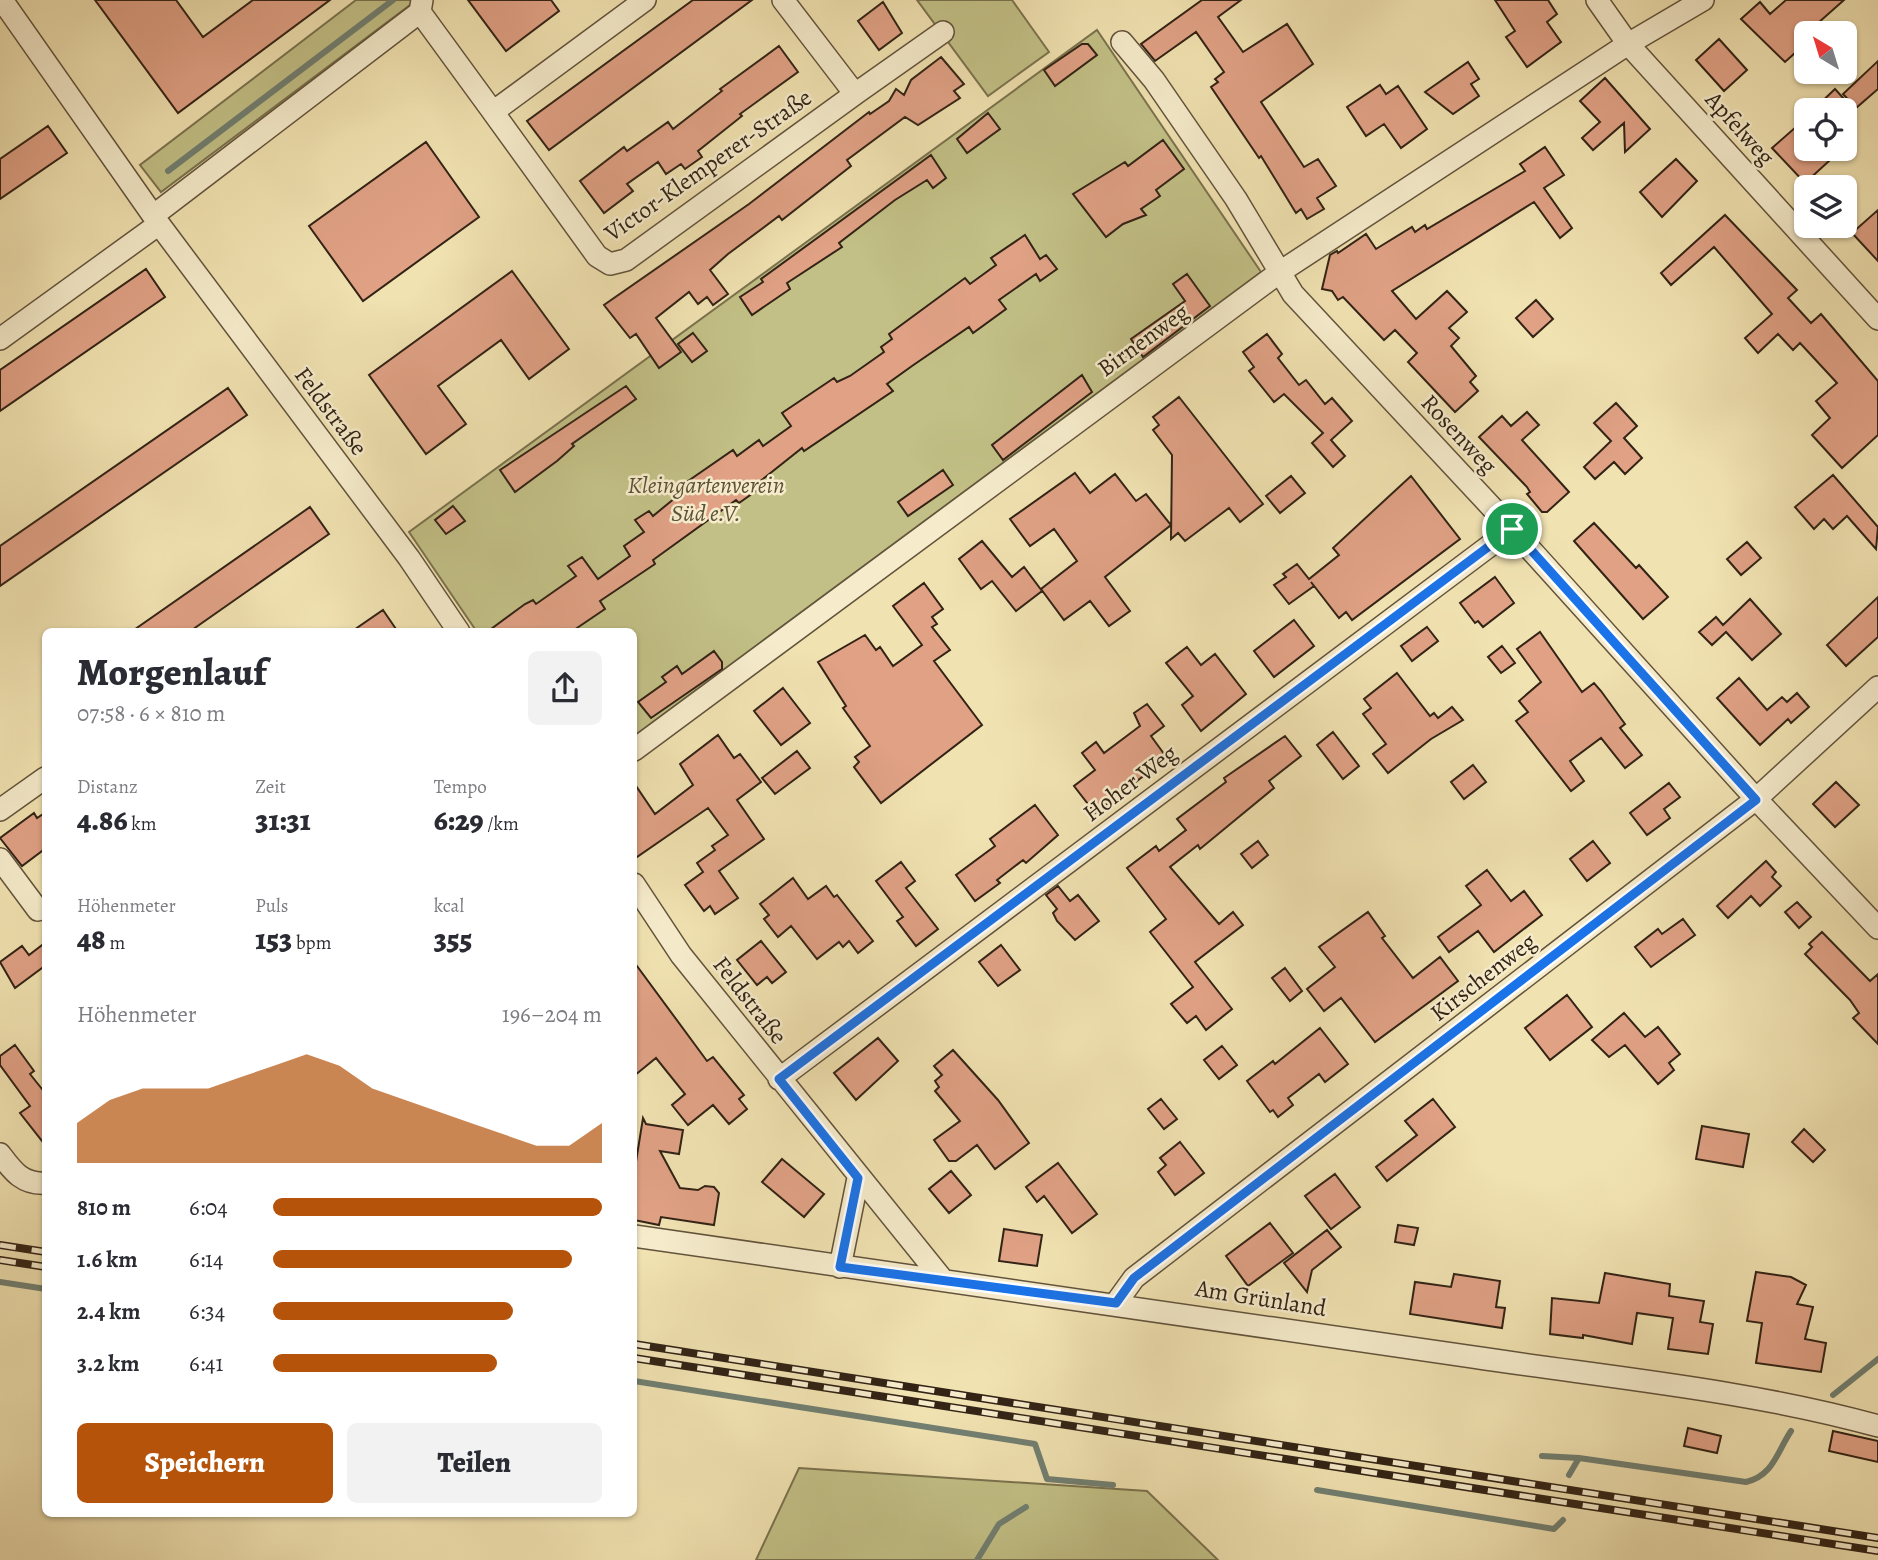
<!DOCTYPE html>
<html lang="de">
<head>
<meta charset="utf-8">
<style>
	body { margin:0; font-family:Alegreya,serif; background:#f2f2f3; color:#2b2b33; height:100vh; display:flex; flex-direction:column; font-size:26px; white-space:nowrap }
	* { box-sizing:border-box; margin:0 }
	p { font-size:23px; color:#7c7c81 }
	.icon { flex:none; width:38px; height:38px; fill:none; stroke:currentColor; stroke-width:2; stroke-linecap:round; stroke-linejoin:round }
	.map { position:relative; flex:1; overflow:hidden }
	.sheet { position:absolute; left:42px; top:628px; width:595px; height:889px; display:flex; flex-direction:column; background:#fff; border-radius:10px; box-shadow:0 2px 5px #0004 }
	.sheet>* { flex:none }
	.needle { width:46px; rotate:322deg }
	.tools { position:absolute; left:1794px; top:21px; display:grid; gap:14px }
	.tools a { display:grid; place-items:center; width:63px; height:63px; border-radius:10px; background:#fff; box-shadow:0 2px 5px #0004; font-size:35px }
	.pin { position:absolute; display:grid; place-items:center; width:60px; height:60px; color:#fff; margin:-30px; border:4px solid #fff; border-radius:50%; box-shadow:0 2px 7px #0007 }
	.round { display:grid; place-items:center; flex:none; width:74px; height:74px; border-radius:10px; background:#f2f2f3 }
	.headline { display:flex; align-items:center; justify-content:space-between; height:119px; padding:0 35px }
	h1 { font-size:38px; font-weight:800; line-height:52px }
	.metrics { display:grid; grid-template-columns:repeat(3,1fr); gap:10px; height:119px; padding:7px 35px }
	.metrics div { display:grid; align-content:center }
	.metrics b { font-size:30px; font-weight:800 }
	.metrics small { font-size:19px; font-weight:400 }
	.metrics p { font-size:19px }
	.chart { height:196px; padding:14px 35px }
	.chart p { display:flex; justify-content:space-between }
	.chart svg { width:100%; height:126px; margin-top:7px; fill:#b45309; opacity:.7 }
	.action { display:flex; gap:14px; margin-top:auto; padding:14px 35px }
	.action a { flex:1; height:80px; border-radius:10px; background:#b45309; color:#fff; font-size:28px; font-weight:800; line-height:80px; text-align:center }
	.action a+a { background:#f2f2f3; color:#2b2b33 }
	ul { padding:0 35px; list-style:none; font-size:23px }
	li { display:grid; grid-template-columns:112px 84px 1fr; align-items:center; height:52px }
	li i { height:18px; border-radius:9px; background:#b45309 }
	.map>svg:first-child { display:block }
</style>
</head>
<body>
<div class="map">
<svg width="1878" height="1560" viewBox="0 0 1878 1560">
	<rect width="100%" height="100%" fill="#f1e2b1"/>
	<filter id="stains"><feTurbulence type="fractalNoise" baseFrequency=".00286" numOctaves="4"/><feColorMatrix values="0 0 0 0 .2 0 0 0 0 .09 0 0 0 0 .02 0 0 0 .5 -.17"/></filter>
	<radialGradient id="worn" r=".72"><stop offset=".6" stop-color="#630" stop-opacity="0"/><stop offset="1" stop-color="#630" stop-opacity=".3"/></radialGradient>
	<path fill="#c2c086" stroke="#7a724e" stroke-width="2" d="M356,0H412L410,5L161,192L140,165Z
		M917,0H1012L1049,52L988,96Z
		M1097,30L1261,272L634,736V632H477L409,532Z
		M799,1468L1147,1491L1218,1560H756Z"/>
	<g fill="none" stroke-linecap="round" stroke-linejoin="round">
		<path stroke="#717f71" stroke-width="6" d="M168,171L393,0
			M0,1282L46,1289
			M634,1381L1035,1444L1047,1479L1113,1485
			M1833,1395L1878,1359
			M1542,1456L1579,1458
			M1569,1475L1579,1458L1746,1482C1773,1476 1777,1452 1791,1431
			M1317,1490L1554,1529L1563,1520
			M977,1560L999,1524L1026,1507"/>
	</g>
	<path fill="#e0a185" stroke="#322315" stroke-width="2" d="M95,0H176L203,37L253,0H330L178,113Z
		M468,0H551L559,11L506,51Z
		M693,0H752L549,150L527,121Z
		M1202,0H1241L1218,17L1243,52L1287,24L1313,64L1261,102L1304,167L1318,159L1336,186L1317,198L1324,209L1307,219L1301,209L1296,213L1261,156L1259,158L1211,87L1218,82L1215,79L1224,72L1196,32L1155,61L1141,44Z
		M1495,0H1548L1557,14L1547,22L1561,42L1527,67L1506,37L1515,31Z
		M1786,0H1844L1818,23L1827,33H1806V65L1795,53L1785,62L1741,19L1760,2L1770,14Z
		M883,2L902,33L879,50L858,21Z
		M1719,39L1747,70L1724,91L1696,60Z
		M1082,44H1088L1097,55L1055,86L1044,70Z
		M779,46L798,72L740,114L742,116L698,151L702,157L685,169L681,164L666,174L658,162L627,184L633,191L604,213L580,181L624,147L627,151L668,122L673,129L722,91L720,89Z
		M941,57L964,84L954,91L960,98L918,125L905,117L847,160L851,166L782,220L779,216L728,254L710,270L728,294L713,305L707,297L698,304L689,292L656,318L681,352L659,368L636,334L630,338L604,305L749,204L869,112L870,114L889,101L896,89L904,95L911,80Z
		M1878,61V89L1856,108L1843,94Z
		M1468,62L1479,79L1471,84L1479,96L1453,114L1425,92Z
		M1605,78L1650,129L1625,152L1624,123L1593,150L1582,138L1600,122L1580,101Z
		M1380,85L1386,94L1398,86L1427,129L1401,148L1384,124L1366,136L1347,107Z
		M1835,89L1854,110H1813Z
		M988,113L1000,129L967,153L957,139Z
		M48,126L67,153L0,199V159Z
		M1797,126L1806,135V149H1818L1829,161L1805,183L1772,148Z
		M1163,140L1184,169L1156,190L1160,196L1141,209L1146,215L1123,224L1106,237L1073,194L1125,162L1128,166Z
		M426,142L479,217L363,301L309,226Z
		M1545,147L1564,175L1544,188L1572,228L1560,238L1534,202L1392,291L1416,319L1447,291L1467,312L1449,328L1459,338L1451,346L1476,376L1470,382L1478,391L1455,412L1408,362L1417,353L1395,330L1384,340L1343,297L1338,300L1332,291L1322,289L1330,255L1337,251L1338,253L1366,234L1376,249L1412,227L1415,232L1425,225L1427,229L1525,171L1520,164Z
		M931,155L946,178L933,188L927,180L895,200L839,243L842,247L787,283L790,289L752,315L740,297L763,282L761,279Z
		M1676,159L1697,181L1662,217L1640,192Z
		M1878,210V261L1852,233Z
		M1725,215L1797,290L1788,298L1811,323L1821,314L1878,381V435L1842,468L1812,435L1830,418L1816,401L1837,383L1800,343L1793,350L1778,334L1758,353L1745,338L1772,314L1714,247L1671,285L1661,273Z
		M1025,235L1040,259L1046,255L1057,269L1040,281L1036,274L999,300L1006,309L973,333L969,327L912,366L887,384L893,391L804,451L802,448L753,487L756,491L739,503L736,500L653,560L655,564L600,601L605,609L571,632H487L525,604L533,600L536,604L576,576L568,566L582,557L598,579L630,556L624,546L644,532L635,520L649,511L653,516L681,493L678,488L733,450L737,456L759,440L763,446L791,426L782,413L834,378L837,382L850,376L884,352L881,347L892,339L889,334L965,278L970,284L996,265L991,258Z
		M146,269L165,297L0,411V370Z
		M512,271L569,349L529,379L501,340L438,386L466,424L426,454L369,375Z
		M1187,274L1210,306L1143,357L1131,339L1185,301L1173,284Z
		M1536,300L1553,319L1533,337L1516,318Z
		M693,333L707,351L692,362L678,344Z
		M1267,334L1282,354L1278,358L1299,385L1306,380L1325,404L1332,398L1352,421L1331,440L1345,456L1333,467L1312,443L1323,433L1284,394L1274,402L1249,371L1254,367L1243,352Z
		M1082,375L1092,392L1003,460L992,445Z
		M626,386L636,399L572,444L574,446L557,461L515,492L500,470Z
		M228,388L247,415L0,586V546Z
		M1179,397L1263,504L1240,522L1229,508L1185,541L1178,533L1171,539L1172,455L1153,430L1159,425L1153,417Z
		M1616,403L1637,426L1624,438L1642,458L1625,474L1614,462L1595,479L1584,467L1611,441L1594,423Z
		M1527,412L1539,425L1522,440L1569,492L1547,512H1542L1527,494L1530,492L1527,487L1479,437L1502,416L1511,426Z
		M943,470L953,485L908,516L898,502Z
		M1075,473L1090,493L1115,474L1136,501L1146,494L1171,525L1105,577L1130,611L1109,626L1090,601L1064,620L1041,589L1077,561L1054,529L1030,546L1010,519Z
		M1833,475L1878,527L1876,549L1847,516L1833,529L1824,519L1814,529L1795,507Z
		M1291,476L1305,493L1280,513L1266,496Z
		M1411,476L1460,539L1352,620L1346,612L1339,618L1311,582L1314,586L1289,604L1274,585L1286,577L1283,574L1297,564L1309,579L1339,555L1333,548Z
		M453,506L465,521L446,534L435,520Z
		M310,507L329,534L189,632H131Z
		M1594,523L1636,568L1639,565L1668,597L1643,619L1574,541Z
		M982,541L1012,577L1024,567L1042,591L1016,611L992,581L981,589L959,559Z
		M1747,542L1761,558L1741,575L1727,559Z
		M1495,577L1514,603L1483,627L1478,621L1475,623L1460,603Z
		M924,583L943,609L932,617L937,624L932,627L950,650L934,661L982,725L881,803L854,767L859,762L855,757L870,746L843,708L846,706L818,662L865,635L876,650L880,647L893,666L922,645L893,606Z
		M1878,597V637L1846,666L1827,645Z
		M1750,599L1781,634L1752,660L1726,632L1712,645L1699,632L1716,617L1723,625Z
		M383,610L398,632H351Z
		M1294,620L1314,646L1274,677L1254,651Z
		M1427,627L1438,641L1412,661L1401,646Z
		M1540,632L1582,692L1594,683L1601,691L1625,724L1620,728L1642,755L1625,768L1601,738L1570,761L1584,781L1571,791L1516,721L1528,712L1519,701L1541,682L1517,649Z
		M1502,646L1515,663L1501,673L1488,657Z
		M1187,647L1201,665L1215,654L1246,694L1201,731L1182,705L1193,696L1166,663Z
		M714,651L722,662V669L651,718L638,702L666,682L662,677L677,666L682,674Z
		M1397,673L1430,716L1434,713L1438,718L1452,707L1463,720L1431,739L1388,773L1373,754L1386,744L1363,714L1371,708L1364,699Z
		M1739,678L1767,710L1782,697L1787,702L1797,693L1809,707L1791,723L1788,719L1760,745L1717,698Z
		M783,688L810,723L781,745L754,711Z
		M1147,704L1164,726L1151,736L1167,758L1095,813L1074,786L1095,770L1082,753L1096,742L1104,753L1140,726L1134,713Z
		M1333,732L1359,766L1343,779L1317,745Z
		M718,735L734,758L740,754L761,782L737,800L764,839L719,871L738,898L715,914L710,906L704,911L685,885L703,872L697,863L715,850L712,846L728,835L708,808L634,859V783L655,814L693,785L680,764Z
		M1285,736L1301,756L1269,781L1274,788L1200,849L1198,845L1170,867L1219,924L1233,912L1243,925L1195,962L1232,1009L1206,1030L1196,1016L1187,1023L1171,1004L1193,987L1150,932L1166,919L1127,868L1156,846L1159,851L1186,830L1177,819L1226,782L1224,778Z
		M797,751L810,768L775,794L762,778Z
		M1473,765L1486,782L1464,799L1451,782Z
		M1836,782L1859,805L1835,827L1813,804Z
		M1669,783L1680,797L1664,809L1670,818L1647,835L1630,813Z
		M1035,805L1058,835L1026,863L1023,860L997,880L1000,883L975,901L956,875L995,846L990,839Z
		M46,812V848L22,866L0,838L34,813L37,818Z
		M1258,841L1268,855L1252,868L1241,854Z
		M1593,841L1610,863L1587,881L1570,859Z
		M1766,861L1776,872L1772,877L1781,886L1760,906L1751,896L1728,918L1717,906Z
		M901,862L915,881L906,888L938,929L916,946L897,921L903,917L876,881Z
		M1487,870L1511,901L1524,891L1542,915L1494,952L1478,931L1449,952L1438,937L1481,905L1466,886Z
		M793,878L808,899L826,886L834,897L837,895L873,941L858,953L849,941L843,947L839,942L817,959L791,926L778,937L764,919L769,915L760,904Z
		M1058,886L1070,901L1078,895L1099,921L1075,940L1057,921L1053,913L1057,909L1046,895Z
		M1797,902L1811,917L1799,928L1785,912Z
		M1368,912L1385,936L1382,938L1413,978L1440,957L1458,981L1375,1042L1341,998L1324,1011L1307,989L1335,967L1319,947Z
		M1683,919L1695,935L1651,967L1635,947L1658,929L1662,934Z
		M1822,932L1870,981L1878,974V1044L1853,1018L1859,1013L1850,1000L1805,954L1812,947L1809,944Z
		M761,941L786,972L772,983L767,977L757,985L737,960Z
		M46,942V965L15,988L0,962L22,946L29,955Z
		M1001,945L1020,970L998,986L979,962Z
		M634,962L707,1061L713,1057L744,1095L739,1099L747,1109L729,1124L713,1105L688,1125L672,1105L685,1094L656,1058L634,1076Z
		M1285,968L1302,991L1290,1001L1272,978Z
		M1567,995L1592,1027L1550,1060L1525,1028Z
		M1624,1013L1645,1037L1658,1027L1680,1054L1669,1063L1674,1070L1658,1084L1625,1045L1609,1057L1592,1040Z
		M1320,1028L1348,1064L1325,1082L1319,1074L1288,1098L1293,1105L1278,1117L1273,1110L1270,1112L1247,1081L1273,1061L1275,1064Z
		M878,1038L898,1061L856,1100L834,1073Z
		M15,1045L34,1071L30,1074L46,1094V1146L20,1113L30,1106L0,1065V1056Z
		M1222,1046L1237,1065L1219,1079L1204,1060Z
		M953,1050L998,1100L1029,1143L995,1169L977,1145L956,1161H949L934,1140L960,1121L935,1091L939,1087L935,1081L942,1075L934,1066Z
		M1161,1099L1177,1119L1164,1129L1148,1109Z
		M1433,1099L1455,1127L1387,1181L1376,1167L1417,1135L1405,1121Z
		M643,1118L646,1124L683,1130L679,1154L660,1151L680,1188L698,1190L705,1186L714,1187L719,1193L714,1225L661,1217L659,1225L634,1220V1174Z
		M1702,1126L1749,1134L1743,1167L1696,1159Z
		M1804,1129L1825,1150L1813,1162L1792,1142Z
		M1180,1142L1204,1173L1175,1195L1158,1172L1166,1165L1160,1158Z
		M782,1159L824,1194L804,1217L762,1182Z
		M1058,1163L1097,1214L1072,1233L1044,1196L1037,1202L1026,1187Z
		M951,1171L971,1195L949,1213L929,1189Z
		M1335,1174L1360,1207L1331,1229L1305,1196Z
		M1270,1223L1293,1253L1248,1286L1226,1256Z
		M1398,1225L1418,1228L1414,1245L1395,1242Z
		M1004,1229L1042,1235L1037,1266L999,1261Z
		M1327,1230L1341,1247L1312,1270L1307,1292L1284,1263Z
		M1756,1272L1791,1277L1806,1285L1797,1304L1813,1307L1805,1339L1826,1343L1821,1372L1756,1363L1762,1323L1747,1321Z
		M1605,1273L1670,1284L1669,1296L1704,1301L1700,1322L1713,1324L1708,1354L1668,1349L1673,1318L1637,1313L1632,1344L1583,1335V1338L1550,1334L1552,1298L1599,1303Z
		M1454,1274L1500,1281L1496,1307L1505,1308L1502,1328L1410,1314L1415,1282L1451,1287Z
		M1688,1428L1721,1436L1717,1453L1684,1446Z
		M1833,1431L1878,1441V1462L1829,1451Z"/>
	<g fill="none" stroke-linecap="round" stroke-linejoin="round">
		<defs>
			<path id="minor" d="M2,0L159,224L409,558L459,632
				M645,0L493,112L597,256L610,264L626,260L855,94
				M783,0L855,94L943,32
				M1597,0L1628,44L1878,319
				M420,12L493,112
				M1122,42L1154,80L1236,199L1293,294L1512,529L1756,799L1878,928
				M154,215L420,12L422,0
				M0,339L159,224
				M634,750L1280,272L1628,44L1703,0
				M0,810L45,778
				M0,859L38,910
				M634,884L681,955L943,1280
				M779,1079L1512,529
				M0,1154C12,1170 22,1185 46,1183
				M634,1236C913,1278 1193,1314 1473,1357C1605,1377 1749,1390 1878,1426
				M840,1267L858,1178
				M1116,1303L1134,1278L1756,799L1878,687"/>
		</defs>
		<use href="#minor" stroke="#62533c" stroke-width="24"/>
		<use href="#minor" stroke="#f6eccc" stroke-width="21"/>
		<defs>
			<path id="rail" d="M0,1245L46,1252
				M0,1260L46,1267
				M634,1344L1878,1538
				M634,1358L1878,1551"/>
		</defs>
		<use href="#rail" stroke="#322315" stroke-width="8"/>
		<use href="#rail" stroke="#f6eccc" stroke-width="5" stroke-dasharray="16" stroke-linecap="butt"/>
	</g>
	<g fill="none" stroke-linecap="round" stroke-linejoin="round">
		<defs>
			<path id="route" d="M1512,529L1756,800L1134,1278L1116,1303L840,1267L858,1178L779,1079Z"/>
		</defs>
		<use href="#route" stroke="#fff" stroke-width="14"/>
		<use href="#route" stroke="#1a73e8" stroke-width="9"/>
	</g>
	<g text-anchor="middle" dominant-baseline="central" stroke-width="5" stroke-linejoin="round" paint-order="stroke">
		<g font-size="24" fill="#322315" stroke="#f6eccc">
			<text transform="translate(1740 128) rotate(48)">Apfelweg</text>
			<text transform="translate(708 165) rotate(-35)">Victor-Klemperer-Straße</text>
			<text transform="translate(1143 340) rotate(-36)">Birnenweg</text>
			<text transform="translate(331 411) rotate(53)">Feldstraße</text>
			<text transform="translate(1459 434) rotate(47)">Rosenweg</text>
			<text transform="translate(1130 783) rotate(-37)">Hoher Weg</text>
			<text transform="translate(1483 977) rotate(-38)">Kirschenweg</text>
			<text transform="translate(750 1000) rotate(52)">Feldstraße</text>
			<text transform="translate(1261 1298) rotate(9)">Am Grünland</text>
		</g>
		<g font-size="24" font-style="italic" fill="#5d5237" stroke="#f6eccc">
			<text x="706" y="485">Kleingartenverein<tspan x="706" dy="28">Süd e.V.</tspan></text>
		</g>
	</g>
	<rect width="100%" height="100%" filter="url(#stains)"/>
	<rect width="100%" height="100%" fill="url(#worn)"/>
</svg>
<div class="tools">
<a><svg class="needle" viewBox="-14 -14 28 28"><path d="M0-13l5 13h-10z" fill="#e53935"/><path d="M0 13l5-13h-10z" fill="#7c7c81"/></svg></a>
<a><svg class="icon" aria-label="locate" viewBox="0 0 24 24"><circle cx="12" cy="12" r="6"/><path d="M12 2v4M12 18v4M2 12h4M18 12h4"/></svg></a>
<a><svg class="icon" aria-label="layers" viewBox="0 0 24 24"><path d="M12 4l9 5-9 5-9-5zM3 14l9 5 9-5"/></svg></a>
</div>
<div class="pin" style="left:1512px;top:529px;background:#1e9e55"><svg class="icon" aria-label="arrive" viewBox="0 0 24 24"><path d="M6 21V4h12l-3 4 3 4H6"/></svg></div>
<section class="sheet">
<div class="headline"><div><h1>Morgenlauf</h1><p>07:58 · 6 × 810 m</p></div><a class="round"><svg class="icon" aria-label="share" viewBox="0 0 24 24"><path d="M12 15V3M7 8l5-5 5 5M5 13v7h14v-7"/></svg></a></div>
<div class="metrics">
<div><p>Distanz</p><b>4.86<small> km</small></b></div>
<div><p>Zeit</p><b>31:31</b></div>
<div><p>Tempo</p><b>6:29<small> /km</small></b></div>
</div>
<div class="metrics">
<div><p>Höhenmeter</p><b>48<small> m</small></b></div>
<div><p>Puls</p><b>153<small> bpm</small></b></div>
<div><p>kcal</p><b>355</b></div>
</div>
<div class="chart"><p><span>Höhenmeter</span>196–204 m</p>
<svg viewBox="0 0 160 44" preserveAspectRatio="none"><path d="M0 44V30L10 22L20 18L30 18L40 18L50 14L60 10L70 6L80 10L90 18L100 22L110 26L120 30L130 34L140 38L150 38L160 30V44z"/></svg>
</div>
<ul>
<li><b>810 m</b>6:04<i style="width:100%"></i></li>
<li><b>1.6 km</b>6:14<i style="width:91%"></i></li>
<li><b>2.4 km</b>6:34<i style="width:73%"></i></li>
<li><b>3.2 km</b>6:41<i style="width:68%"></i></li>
</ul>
<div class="action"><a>Speichern</a><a>Teilen</a></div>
</section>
</div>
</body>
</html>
